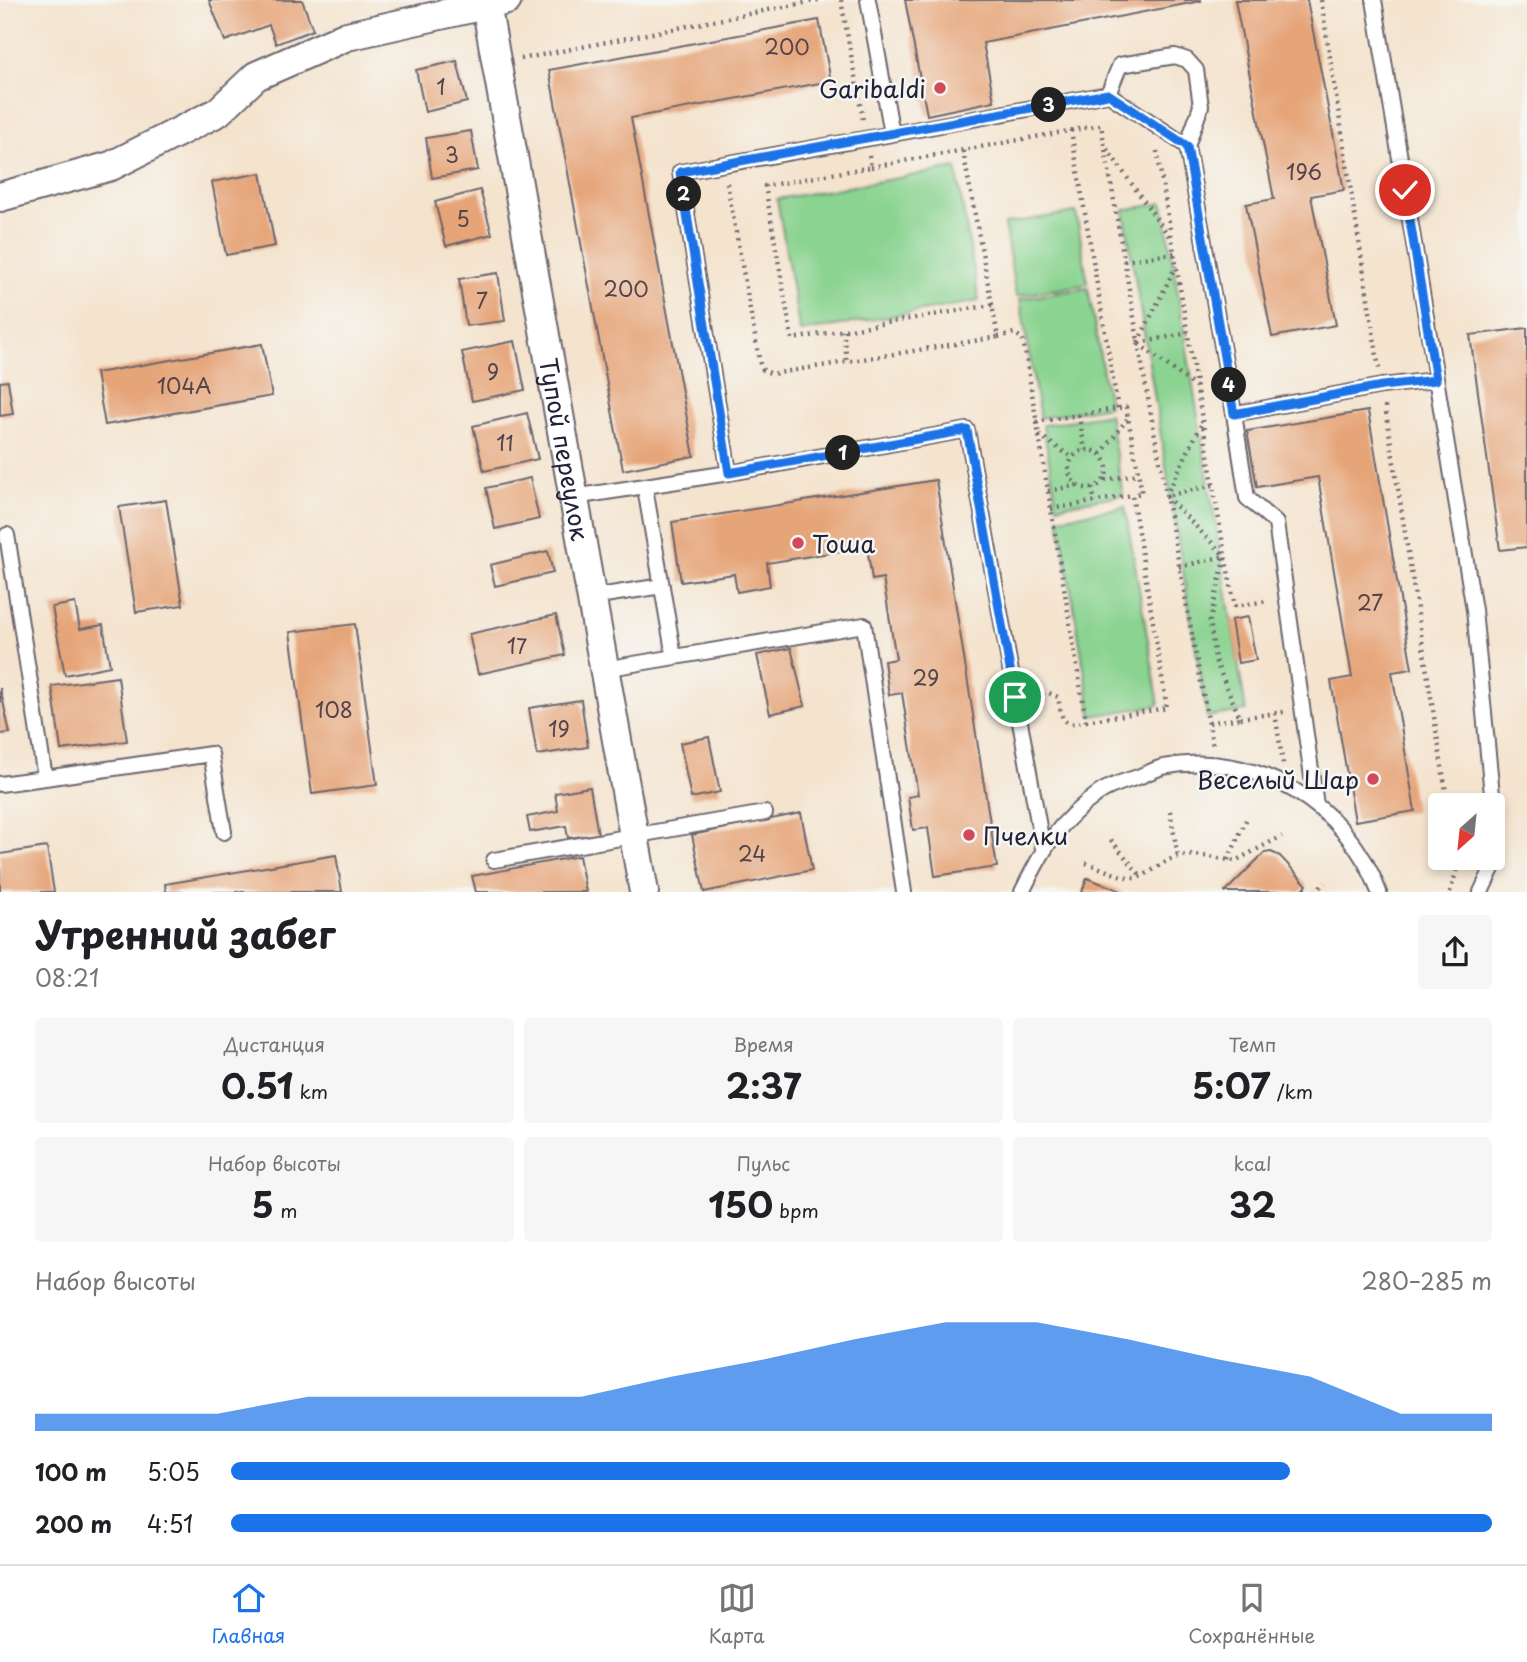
<!DOCTYPE html>
<html lang="ru">
<head>
<meta charset="utf-8">
<style>
	body { margin:0; font-family:"Playpen Sans",sans-serif; background:#f6f6f6; color:#202124; height:100vh; display:flex; flex-direction:column; font-size:26px; white-space:nowrap }
	* { box-sizing:border-box; margin:0 }
	p { font-size:23px; color:#757577 }
	.icon { flex:none; width:38px; height:38px; fill:none; stroke:currentColor; stroke-width:2; stroke-linecap:round; stroke-linejoin:round }
	.map { position:relative; height:892px; overflow:hidden }
	.side { display:flex; flex-direction:column; background:#fff; flex:1 }
	.side>* { flex:none }
	.needle { width:46px; rotate:207deg }
	.controls { position:absolute; left:1428px; top:793px; display:grid; gap:14px }
	.controls a { display:grid; place-items:center; width:77px; height:77px; border-radius:7px; background:#fff; box-shadow:0 4px 10px #0003; font-size:35px }
	.pin { position:absolute; display:grid; place-items:center; width:60px; height:60px; color:#fff; margin:-30px; border:4px solid #fff; border-radius:50%; box-shadow:0 2px 7px #0007 }
	.km { position:absolute; width:35px; height:35px; margin:-18px; border-radius:50%; background:#222; color:#fff; font-size:19px; line-height:35px; text-align:center }
	.round { display:grid; place-items:center; flex:none; width:74px; height:74px; border-radius:7px; background:#f6f6f6 }
	.summary { display:flex; align-items:center; justify-content:space-between; height:119px; padding:0 35px }
	h1 { font-size:38px; font-weight:700; line-height:52px }
	.metrics { display:grid; grid-template-columns:repeat(3,1fr); gap:10px; height:119px; padding:7px 35px }
	.metrics div { display:grid; align-content:center; border-radius:7px; background:#f6f6f6; text-align:center }
	.metrics b { font-size:35px; font-weight:700 }
	.metrics small { font-size:19px; font-weight:400 }
	.metrics p { font-size:19px }
	.chart { height:196px; padding:14px 35px }
	.chart p { display:flex; justify-content:space-between }
	.chart svg { width:100%; height:126px; margin-top:7px; fill:#1a73e8; opacity:.7 }
	ul { padding:0 35px; list-style:none; font-size:23px }
	li { display:grid; grid-template-columns:112px 84px 1fr; align-items:center; height:52px }
	li i { height:18px; border-radius:9px; background:#1a73e8 }
	.tabs { display:flex; justify-content:space-around; align-items:center; height:98px; border-top:2px solid #e0e0e0; background:#fff; font-size:19px; color:#757577 }
	.tabs a { display:grid; justify-items:center; gap:4px }
	.tabs .active { color:#1a73e8 }
	.map>svg:first-child { display:block }
</style>
</head>
<body>
<div class="map">
<svg width="1527" height="892" viewBox="0 0 1527 892">
	<rect width="100%" height="100%" fill="#f6f6f2"/>
	<filter id="ink" filterUnits="userSpaceOnUse"><feTurbulence type="fractalNoise" baseFrequency=".0143" numOctaves="2"/><feDisplacementMap in="SourceGraphic" scale="14" xChannelSelector="R" yChannelSelector="G"/><feConvolveMatrix kernelMatrix="1 2 1 2 8 2 1 2 1" color-interpolation-filters="sRGB"/></filter>
	<filter id="wash" filterUnits="userSpaceOnUse"><feTurbulence type="fractalNoise" baseFrequency=".00686" numOctaves="4" result="noise"/><feDisplacementMap in="SourceGraphic" scale="28" xChannelSelector="R" yChannelSelector="G"/><feGaussianBlur stdDeviation="1.57" result="paint"/><feColorMatrix in="noise" values="0 0 0 0 0 0 0 0 0 0 0 0 0 0 0 0 0 1.4 0 .05"/><feComposite in="paint" operator="in"/></filter>
	<g filter="url(#wash)">
		<rect width="100%" height="100%" fill="#f4e3cd"/>
		<path fill="#8ad390" stroke="#567a66" stroke-width="2" d="M956,168L979,301L800,332L777,199Z
			M1163,203L1246,711L1207,717L1124,210Z
			M1076,212L1088,284L1016,296L1004,224Z
			M1088,288L1109,406L1040,418L1020,299Z
			M1109,414L1123,495L1057,506L1043,425Z
			M1125,507L1159,705L1092,716L1059,518Z"/>
		<g id="blocks">
			<path fill="#e6a579" d="M209,0H302L313,30L276,44L269,25L225,41Z
				M905,0H1201V1L983,43L994,101L927,115Z
				M1235,0H1307L1344,190L1311,196L1336,325L1272,337L1246,204L1274,199Z
				M819,20L831,81L631,118L694,456L623,470L549,70Z
				M457,61L467,102L425,112L416,70Z
				M471,131L478,170L432,178L426,138Z
				M261,173L275,246L226,255L212,182Z
				M480,190L492,234L446,246L435,202Z
				M498,273L505,321L466,326L459,279Z
				M1527,328V547L1500,550L1470,335Z
				M515,341L525,390L472,401L462,352Z
				M262,344L272,396L105,425L96,373Z
				M8,381L13,414L0,416V382Z
				M1368,411L1412,669L1392,672L1415,811L1355,821L1331,681L1352,677L1318,477L1257,487L1247,431Z
				M527,413L538,459L484,471L473,426Z
				M530,478L539,519L495,529L486,488Z
				M936,480L997,867L935,876L928,828L913,830L908,797L918,795L902,693L889,695L884,661L896,659L883,578L872,580L867,547L767,563L770,586L737,592L734,574L681,582L672,522Z
				M166,500L183,605L136,612L119,507Z
				M548,551L553,573L495,586L490,565Z
				M75,603L80,629L103,625L110,666L65,675L52,607Z
				M556,615L565,655L478,674L469,634Z
				M1248,617L1256,660L1238,663L1231,620Z
				M355,624L377,785L312,794L290,632Z
				M791,648L805,706L770,714L757,655Z
				M118,677L127,741L61,750L52,686Z
				M0,688L10,733L0,734Z
				M581,700L588,747L537,755L529,708Z
				M709,737L720,792L691,798L680,743Z
				M590,787L598,834L568,838L566,826L530,832L527,817L558,811L555,793Z
				M801,813L812,870L704,892L692,835Z
				M47,847L54,892H0V854Z
				M1271,852L1280,856L1307,885L1300,892H1225L1264,853Z
				M336,855L342,892H166L165,884Z
				M579,856L586,892H476L472,876Z
				M1087,878L1124,892H1082Z"/>
		</g>
	</g>
	<g filter="url(#ink)">
		<use href="#blocks" fill-opacity="0" stroke="#6c666e" stroke-width="2"/>
		<g fill="none" stroke-linecap="round" stroke-linejoin="round">
			<defs>
				<path id="lane" d="M868,0L892,134L1108,94L1120,65L1175,56L1187,60L1196,70L1201,106L1187,146L1234,414
					M1374,0L1474,610L1493,805
					M1108,94L1187,146
					M729,473L967,430L1043,849
					M645,488L674,657
					M574,497L729,473L680,172L892,134
					M7,535L45,778L211,754L224,832
					M592,597L662,586
					M604,669L864,625L904,892
					M0,784L45,778
					M1316,805L1276,523L1247,498L1234,414L1382,386L1436,380
					M494,860L765,813
					M1022,892C1044,847 1057,823 1099,793C1110,785 1126,781 1138,777C1146,774 1155,769 1163,767C1255,749 1348,805 1379,892
					M1481,892L1498,856L1493,806"/>
				<g id="street">
					<path id="s1" d="M486,4L644,892"/>
					<path d="M0,197L111,166L218,112L256,76L347,36L507,0"/>
				</g>
			</defs>
			<use href="#lane" stroke="#6c666e" stroke-width="18"/>
			<use href="#street" stroke="#6c666e" stroke-width="32"/>
			<path stroke="#6c666e" stroke-width="4.5" stroke-dasharray="2 5" stroke-linecap="butt" d="M841,0L863,120
				M1321,0L1379,369
				M521,59L819,0
				M1071,130L1118,409
				M1107,149L1171,239
				M963,151L992,305
				M1157,151L1225,556L1210,621L1215,660L1240,718L1208,723
				M871,167L1101,125L1145,382L1213,747
				M727,183L760,364L763,370L772,374L998,337L992,305L792,339L765,186L871,167L869,156
				M1124,261L1175,253
				M843,330L847,362
				M998,337L1014,333L1023,339L1086,721C1061,729 1062,718 1058,697L1049,693L1033,695
				M1138,342L1176,266
				M1139,343L1188,333
				M1139,344L1196,387
				M1385,406L1448,805
				M1079,415L1085,450
				M1036,422L1126,407L1142,493L1132,495
				M1039,435L1073,458
				M1069 469a19 19 0 1 1 38 0a19 19 0 1 1-38 0Z
				M1101,454L1127,419
				M1105,480L1138,474
				M1213,485L1166,496L1224,555
				M1092,488L1095,502
				M1048,491L1078,485
				M1166,496L1202,423
				M1051,509L1132,495L1167,708L1086,721
				M1179,567L1225,556L1235,606L1268,601
				M1275,713L1283,764
				M1240,718L1284,712
				M1170,811L1178,857
				M1111,840L1141,876
				M1228,860L1247,818
				M1086,863C1100,867 1120,878 1134,878C1146,877 1158,865 1169,860C1190,850 1213,858 1235,861L1282,836
				M1315,892L1325,882
				M1450,892L1458,866L1457,858"/>
			<use href="#lane" stroke="#fff" stroke-width="14"/>
			<use href="#street" stroke="#fff" stroke-width="28"/>
		</g>
	</g>
	<g fill="none" stroke-linecap="round" stroke-linejoin="round" filter="url(#ink)">
		<defs>
			<path id="route" d="M1015,697L967,430L729,473L680,172L1108,94L1187,146L1234,414L1382,386L1436,380L1405,190"/>
		</defs>
		<use href="#route" stroke="#fff" stroke-width="14"/>
		<use href="#route" stroke="#1a73e8" stroke-width="9"/>
	</g>
	<g fill="#d1495b" stroke="#f6f6f2" stroke-width="2.5">
		<circle cx="940" cy="88" r="7"/>
		<circle cx="798" cy="543" r="7"/>
		<circle cx="1373" cy="779" r="7"/>
		<circle cx="969" cy="835" r="7"/>
	</g>
	<g text-anchor="middle" dominant-baseline="central" stroke-width="5" stroke-linejoin="round" paint-order="stroke">
		<g font-size="21" fill="#53434a">
			<text x="787" y="46">200</text>
			<text x="441" y="86">1</text>
			<text x="452" y="154">3</text>
			<text x="1304" y="171">196</text>
			<text x="463" y="218">5</text>
			<text x="626" y="288">200</text>
			<text x="482" y="300">7</text>
			<text x="493" y="371">9</text>
			<text x="184" y="385">104А</text>
			<text x="505" y="442">11</text>
			<text x="1370" y="602">27</text>
			<text x="517" y="645">17</text>
			<text x="926" y="677">29</text>
			<text x="334" y="709">108</text>
			<text x="559" y="728">19</text>
			<text x="752" y="853">24</text>
		</g>
		<g font-size="24" fill="#22223b" stroke="#f6f6f2" text-anchor="end">
			<text x="926" y="88">Garibaldi</text>
			<text x="812" y="543" text-anchor="start">Тоша</text>
			<text x="1359" y="779">Веселый Шар</text>
			<text x="983" y="835" text-anchor="start">Пчелки</text>
		</g>
		<g font-size="24" fill="#22223b" stroke="#f6f6f2">
			<text stroke="none"><textPath href="#s1" startOffset="452">Тупой переулок</textPath></text>
		</g>
	</g>
</svg>
<div class="controls">
<a><svg class="needle" viewBox="-14 -14 28 28"><path d="M0-13l5 13h-10z" fill="#e53935"/><path d="M0 13l5-13h-10z" fill="#757577"/></svg></a>
</div>
<div class="pin" style="left:1015px;top:697px;background:#1e9e55"><svg class="icon" aria-label="arrive" viewBox="0 0 24 24"><path d="M6 21V4h12l-3 4 3 4H6"/></svg></div>
<div class="pin" style="left:1405px;top:190px;background:#d93025"><svg class="icon" aria-label="check" viewBox="0 0 24 24"><path d="M5 12l5 5 9-10"/></svg></div>
<b class="km" style="left:843px;top:453px">1</b>
<b class="km" style="left:684px;top:194px">2</b>
<b class="km" style="left:1049px;top:105px">3</b>
<b class="km" style="left:1229px;top:385px">4</b>
</div>
<section class="side">
<div class="summary"><div><h1>Утренний забег</h1><p>08:21</p></div><a class="round"><svg class="icon" aria-label="share" viewBox="0 0 24 24"><path d="M12 15V3M7 8l5-5 5 5M5 13v7h14v-7"/></svg></a></div>
<div class="metrics">
<div><p>Дистанция</p><b>0.51<small> km</small></b></div>
<div><p>Время</p><b>2:37</b></div>
<div><p>Темп</p><b>5:07<small> /km</small></b></div>
</div>
<div class="metrics">
<div><p>Набор высоты</p><b>5<small> m</small></b></div>
<div><p>Пульс</p><b>150<small> bpm</small></b></div>
<div><p>kcal</p><b>32</b></div>
</div>
<div class="chart"><p><span>Набор высоты</span>280–285 m</p>
<svg viewBox="0 0 160 44" preserveAspectRatio="none"><path d="M0 44V38L10 38L20 38L30 32L40 32L50 32L60 32L70 25L80 19L90 12L100 6L110 6L120 12L130 19L140 25L150 38L160 38V44z"/></svg>
</div>
<ul>
<li><b>100 m</b>5:05<i style="width:84%"></i></li>
<li><b>200 m</b>4:51<i style="width:100%"></i></li>
</ul>
</section>
<nav class="tabs">
<a class="active"><svg class="icon" aria-label="home" viewBox="0 0 24 24"><path d="M3 11l9-7 9 7M6 9v11h12V9"/></svg>Главная</a>
<a><svg class="icon" aria-label="map" viewBox="0 0 24 24"><path d="M3 6l6-2 6 2 6-2v14l-6 2-6-2-6 2zM9 4v14M15 6v14"/></svg>Карта</a>
<a><svg class="icon" aria-label="saved" viewBox="0 0 24 24"><path d="M7 4h10v16l-5-4-5 4z"/></svg>Сохранённые</a>
</nav>
</body>
</html>
